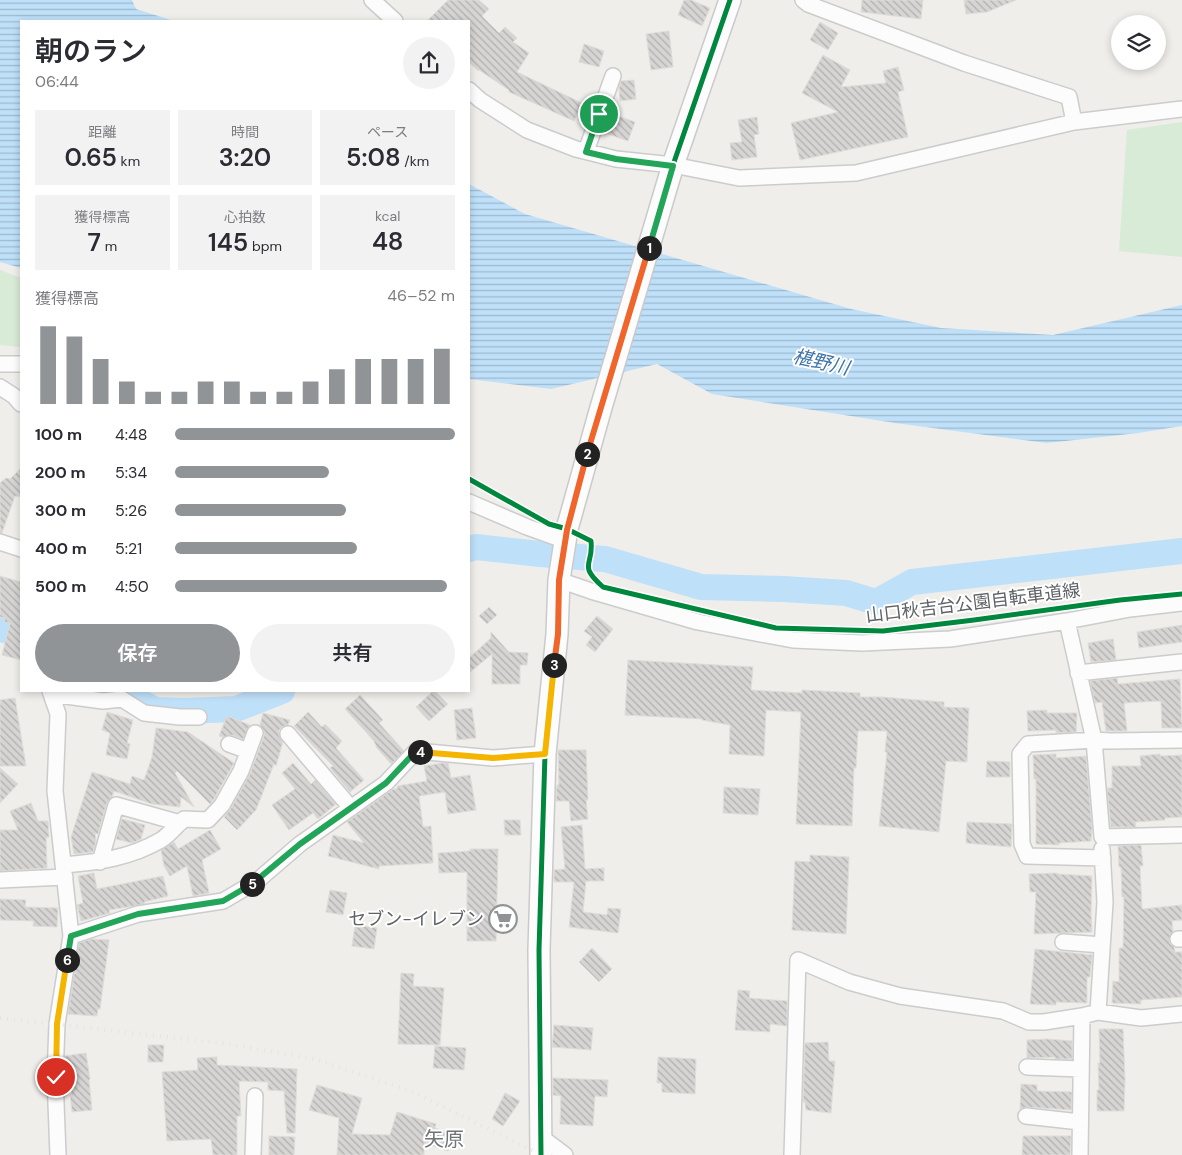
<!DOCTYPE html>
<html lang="ja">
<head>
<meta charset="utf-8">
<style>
	body { margin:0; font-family:"DM Sans","Noto Sans JP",sans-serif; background:#f2f2f3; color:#2b2b33; height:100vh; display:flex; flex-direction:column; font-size:19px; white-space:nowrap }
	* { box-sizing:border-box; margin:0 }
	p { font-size:16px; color:#7c7c81 }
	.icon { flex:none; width:28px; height:28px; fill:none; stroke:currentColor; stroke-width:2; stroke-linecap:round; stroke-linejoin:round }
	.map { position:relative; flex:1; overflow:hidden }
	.drawer { position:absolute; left:20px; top:20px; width:450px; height:672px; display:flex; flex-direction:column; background:#fff; border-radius:0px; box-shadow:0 2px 8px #0003 }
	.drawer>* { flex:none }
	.controls { position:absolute; left:1111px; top:15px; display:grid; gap:10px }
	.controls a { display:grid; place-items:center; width:55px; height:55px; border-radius:50%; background:#fff; box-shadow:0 2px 8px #0003; font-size:25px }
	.pin { position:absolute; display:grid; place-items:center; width:42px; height:42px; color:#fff; margin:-21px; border:2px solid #fff; border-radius:50%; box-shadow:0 1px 5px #0007 }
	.km { position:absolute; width:25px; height:25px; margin:-12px; border-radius:50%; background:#222; color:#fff; font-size:14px; line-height:25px; text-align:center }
	.round { display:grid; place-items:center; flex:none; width:52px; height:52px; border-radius:26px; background:#f2f2f3 }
	.head { display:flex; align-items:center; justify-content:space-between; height:85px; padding:0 15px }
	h1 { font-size:28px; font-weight:600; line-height:38px }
	.stats { display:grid; grid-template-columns:repeat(3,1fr); gap:8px; height:85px; padding:5px 15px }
	.stats div { display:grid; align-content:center; border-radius:0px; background:#f2f2f3; text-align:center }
	.stats b { font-size:25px; font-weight:600 }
	.stats small { font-size:14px; font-weight:400 }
	.stats p { font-size:14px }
	.chart { height:140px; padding:10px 15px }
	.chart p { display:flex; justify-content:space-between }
	.chart svg { width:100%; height:90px; margin-top:5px; stroke:#919496; stroke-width:6 }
	.action { display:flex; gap:10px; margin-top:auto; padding:10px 15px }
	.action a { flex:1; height:58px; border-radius:30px; background:#919496; color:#fff; font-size:20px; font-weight:600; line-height:58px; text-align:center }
	.action a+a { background:#f2f2f3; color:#2b2b33 }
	ul { padding:0 15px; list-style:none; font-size:16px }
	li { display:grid; grid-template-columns:80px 60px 1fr; align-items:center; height:38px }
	li i { height:12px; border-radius:6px; background:#919496 }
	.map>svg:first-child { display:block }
</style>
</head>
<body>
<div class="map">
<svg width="1182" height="1155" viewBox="0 0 1182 1155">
	<defs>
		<pattern id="water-rules" width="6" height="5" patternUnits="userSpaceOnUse" patternTransform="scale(1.25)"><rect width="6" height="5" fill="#bfe0f9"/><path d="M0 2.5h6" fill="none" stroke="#9eb9cd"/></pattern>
		<pattern id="building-back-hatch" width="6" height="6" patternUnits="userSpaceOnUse" patternTransform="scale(1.25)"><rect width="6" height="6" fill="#d6d5d3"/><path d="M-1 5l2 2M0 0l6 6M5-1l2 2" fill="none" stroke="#b1b0af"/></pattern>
	</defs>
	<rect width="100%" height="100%" fill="#efeeea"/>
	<path fill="#d8ebd6" d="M1182,122V257L1119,251L1127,130Z
		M0,270L21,278V347L0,345Z"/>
	<path fill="url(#water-rules)" d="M0,0H132L136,9L174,21H21V268L0,262Z
		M469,184L525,214L851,309L941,328L1053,335L1182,305V426L1138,433L1047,443L895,423L712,394L657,364L551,389L469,379Z"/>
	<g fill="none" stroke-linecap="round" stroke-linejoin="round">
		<path stroke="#bfe0f9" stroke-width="26" d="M469,549L476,547L540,554L605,559L701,587L784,589L846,593L876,602L912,582L1182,551
			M0,629L21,634
			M120,691L155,710L183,711L236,709L282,691"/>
	</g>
	<path fill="url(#building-back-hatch)" stroke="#deddd9" d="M448,0H479L489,9L482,16L499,33L505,27L517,38L513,42L529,53L517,72L586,105L581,106L574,121L509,92V90L479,70L478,71L469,62V21H427Z
		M684,0H691L710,8L702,26L678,15Z
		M862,0H923L921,19L861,12Z
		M964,0H1016L987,12L966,14Z
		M820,22L838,33L828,50L810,40Z
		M669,31L673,67L651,70L646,34Z
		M584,44L604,51L599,67L579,62Z
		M823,55L850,70L841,87L886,83L883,71L898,67L904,90L898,92L908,137L800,160L791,123L838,112L802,93Z
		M634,80L636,99L620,101L619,88L621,81Z
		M612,114L635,122L628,141L605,133Z
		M757,117L759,134L754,135L757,157L732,160L730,143L742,142L738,120Z
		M21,468V497L15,496L2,533H0V483L6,478L10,479Z
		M0,576L21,582V660L2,655L10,623L4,622L5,618L0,617Z
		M489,607L497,615L487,624L479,616Z
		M597,616L613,629L595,652L586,645L592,637L584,631Z
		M1182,625V642L1139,648L1137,632Z
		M491,632L509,652L528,653L527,665H520V684H492V654L469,673V658L491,638Z
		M1113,639L1116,660L1091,662L1088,643Z
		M628,660L753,667L751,690L802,693V690L860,693V697H882L944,702V707L969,708L967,762L946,761L939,832L879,826L887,752H885L887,731H858L856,768H854L852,826L796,824L801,712L766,710L764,756L729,754L730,725L702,720V719L625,715Z
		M1117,678L1118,684L1180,679L1182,728H1162L1161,702L1159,701L1124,703L1127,731H1106L1102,702L1095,703L1090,681Z
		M433,691H435L448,704L429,721L416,707Z
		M360,695L383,720L379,723L404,751L391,764L377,748L374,741L345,709Z
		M15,698L26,766H0V700Z
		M472,708L476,738L457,740L454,710Z
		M1047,710V713H1077L1076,732L1056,733V730L1028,731L1027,711Z
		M107,712L133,720L127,743L130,744L127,759L106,755L110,733L102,730Z
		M308,712L322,727L325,724L342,741L336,748L364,780L350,792L330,768L333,766L294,726Z
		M263,713L290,720L288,725L282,727L279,730V736L283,742L276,766L274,764L256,810L237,830L224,817L230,810L250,774L264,736V731L260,725Z
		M227,716L250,725L243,739L232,735L223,737L219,736Z
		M156,728L188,732L234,763L214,799L210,804L177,771L175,773L194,807L181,797L180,807L152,804L114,791L112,797L107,802L98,834L95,833L96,841L93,852L74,854L71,837L92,772L130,784L132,776L144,780L152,757Z
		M558,750H586L588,800H586L588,819L571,821L569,801H556L557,785H559Z
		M1056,754V758L1086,756L1092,828L1091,841L1059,843V845L1036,844V779H1034L1033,755Z
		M1160,754V756L1182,755V817L1165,818V820L1135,822L1136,827H1111L1107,788H1112V766H1141L1140,756Z
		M987,761L1010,762V777H986Z
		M293,763L311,784L315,780L336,804L318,819L313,813L289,830L272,805L295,789L282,773Z
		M442,763H448L451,778L470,775L476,810L448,814L445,792L419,796L423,827L431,826L433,863L379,866V869L328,856L333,835L364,843L347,822L392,790L398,788L397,786L427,781L424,766Z
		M0,768L18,784L0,803Z
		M724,787L760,789L758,815L723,813Z
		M31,803L38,821H48L49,837L46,838L47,868L0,871V830H18L10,811Z
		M122,819L145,825L141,839L132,843L116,839Z
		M504,820H520L521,835H505Z
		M967,822L1012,824L1011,847L966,843Z
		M582,825L585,869L604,868V881H586L583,912L607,915L608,908L621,909L618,933L569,927L574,882H554V870L565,869L561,827Z
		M210,830L221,849L202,860L209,893L193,896L187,866L170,876L164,866L161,850L174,842L178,849Z
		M1141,845L1143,866H1140L1142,909L1182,905V920L1172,921L1173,931L1169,939L1170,944L1174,947L1175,952H1182V997L1141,1000V1004L1112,1003L1113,981L1119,982V948H1123L1124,897H1122L1121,867H1119L1118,846Z
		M470,849H498L496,941H467V872L439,873L438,853L470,851Z
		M810,855L849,857L846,934L792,930L795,861L810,862Z
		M94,873L97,889L163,876L168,896L144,902L145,904L109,910L110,913L81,921L77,905L83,903L78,876Z
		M1057,873V874L1092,876L1091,914L1092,932L1034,934L1036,892H1030L1029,874Z
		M330,890L347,893L343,915L326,912Z
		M0,899L26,900L25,907L58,908L57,927L33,926L34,921L0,920Z
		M355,925L377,928L374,949L352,946Z
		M91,939L109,940L100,1009H98L97,1016L68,1014L79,943Z
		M592,948L612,969L599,982L579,962Z
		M1035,949L1092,955L1090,977H1087V1003L1056,1002V1005L1030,1004Z
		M401,973L414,974L413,986L444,988L440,1045L398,1044Z
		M738,990L750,991L749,998L787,1001V1026L770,1024V1032L735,1030Z
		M554,1025L593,1028L591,1050L552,1047Z
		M1099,1029H1123L1125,1080L1124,1111H1097V1090H1099L1098,1063H1100Z
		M1048,1039L1072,1041V1059H1055V1057L1027,1058V1040Z
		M828,1042L829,1061H835L831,1113L806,1110L805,1102H803L805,1043Z
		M148,1045H164L163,1062H148Z
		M435,1046L466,1048L464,1070L433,1068Z
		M86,1053L90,1079L89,1080L92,1110L72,1112L70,1095H72L65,1056Z
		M217,1057V1065L297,1069L295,1133H287L284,1091L268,1090V1082L239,1081L241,1116H237V1155H213L211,1139L167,1141L162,1072L198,1070L197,1058Z
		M658,1057L696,1059L695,1094L662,1092V1083H657Z
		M553,1078L608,1080L607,1097L595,1096L593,1126L560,1124L561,1096L553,1095Z
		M1021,1084L1037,1085V1091L1072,1092L1071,1110L1027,1107L1020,1109Z
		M317,1085L362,1098L352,1134L390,1135L397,1112L436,1124L435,1128L453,1134L448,1151L424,1143V1155H337L339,1118L309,1110Z
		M505,1093L520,1101L503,1126L492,1119Z
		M269,1136L295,1137L294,1155H269Z
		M1023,1136H1071L1070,1155H1022Z"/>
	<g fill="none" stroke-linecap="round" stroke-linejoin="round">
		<defs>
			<path id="street" d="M372,0L395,21
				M803,0L808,4L964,63L1069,97L1074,122
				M469,90L480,100L527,130L576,149L616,159L673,165L739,178L856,173L1074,122L1182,109
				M586,151L613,76
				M0,364H21
				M0,387L14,396L21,404
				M469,502L527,527L566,541
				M0,542L21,549
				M559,580L591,591L698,622L793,640L862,643L950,639L1067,621L1130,609L1182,603
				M1067,621L1094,740L1102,837L1182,835
				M1078,673L1182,662
				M50,691L58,714L55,791L71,936L57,1024L55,1077L58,1155
				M51,694L103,701L122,699L144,713L180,717H199
				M288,734L351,808
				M229,744L248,751
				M1103,858L1027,856L1022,844L1020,754L1028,744L1094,740L1110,741L1182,740
				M100,862L116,805L180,823
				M64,865C99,862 130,858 161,840C169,835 177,825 184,819L208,820L222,805L241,771L255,733
				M0,880L65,877
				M71,936L138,914L223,901L257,881L300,844L386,783L416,751L493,758L545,754
				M1178,939H1182
				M1063,942L1102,945
				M1098,1012L1105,902L1102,849
				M1027,1067L1081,1069
				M1026,1116L1080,1122
				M541,1137L565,1155
				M253,1155L255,1096
				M792,1155L798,960L849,982L900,996L1003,1011L1029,1022H1044L1082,1016L1098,1012L1141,1018L1182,1014
				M1080,1155L1082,1016"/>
			<path id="secondary" d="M541,1155L539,950L545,754L557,634L559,580L567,529L600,411L673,165L730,0"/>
		</defs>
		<use href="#street" stroke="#cbcccc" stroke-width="18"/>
		<use href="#secondary" stroke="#cacacb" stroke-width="24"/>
		<use href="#street" stroke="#fdfcfc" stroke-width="15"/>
		<use href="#secondary" stroke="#fdfcfc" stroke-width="21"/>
		<path stroke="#e4e4e4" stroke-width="4" stroke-dasharray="1 6" stroke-linecap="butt" d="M0,1018L228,1044L315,1059L413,1092L542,1155"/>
		<defs>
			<path id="cycleway" d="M469,479L549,524L567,529L591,541C594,566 577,564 603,587L776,628L883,631L974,620L1120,600L1182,594
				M541,1155L539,950L545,754L557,634L559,580L567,529L600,411L673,165L730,0"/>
		</defs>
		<use href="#cycleway" stroke="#fff" stroke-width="8"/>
		<use href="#cycleway" stroke="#00873e" stroke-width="5"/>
	</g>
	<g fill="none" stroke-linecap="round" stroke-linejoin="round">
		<defs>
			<path id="split-1" d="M599,114L586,152L616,159L673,166L649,248"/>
			<path id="split-2" d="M587,454L649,248"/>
			<path id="split-3" d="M554,665L558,634L559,580L567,530L587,454"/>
			<path id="split-4" d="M420,752L493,758L545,754L554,665"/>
			<path id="split-5" d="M252,884L300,844L386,783L416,751L420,752"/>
			<path id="split-6" d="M67,960L71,936L138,914L223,901L252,884"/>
			<path id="split-7" d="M56,1077L57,1024L67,960"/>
		</defs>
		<use href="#split-1" stroke="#fff" stroke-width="10"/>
		<use href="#split-2" stroke="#fff" stroke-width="10"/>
		<use href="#split-3" stroke="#fff" stroke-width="10"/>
		<use href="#split-4" stroke="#fff" stroke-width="10"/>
		<use href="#split-5" stroke="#fff" stroke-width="10"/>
		<use href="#split-6" stroke="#fff" stroke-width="10"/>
		<use href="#split-7" stroke="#fff" stroke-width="10"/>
		<use href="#split-1" stroke="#22a559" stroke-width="6"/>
		<use href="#split-2" stroke="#f0652b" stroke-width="6"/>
		<use href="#split-3" stroke="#f0652b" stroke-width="6"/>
		<use href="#split-4" stroke="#f5b400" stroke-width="6"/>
		<use href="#split-5" stroke="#22a559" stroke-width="6"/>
		<use href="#split-6" stroke="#22a559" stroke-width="6"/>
		<use href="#split-7" stroke="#f5b400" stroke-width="6"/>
	</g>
	<defs>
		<symbol id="supermarket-ring" viewBox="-11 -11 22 22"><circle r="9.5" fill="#fff" stroke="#919496" stroke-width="1.5"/><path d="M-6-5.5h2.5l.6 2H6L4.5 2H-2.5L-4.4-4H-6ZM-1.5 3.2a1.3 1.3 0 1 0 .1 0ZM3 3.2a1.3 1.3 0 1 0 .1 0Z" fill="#919496"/></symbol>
	</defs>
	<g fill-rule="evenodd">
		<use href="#supermarket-ring" x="487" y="903" width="32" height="32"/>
	</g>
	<g text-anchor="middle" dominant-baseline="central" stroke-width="4" stroke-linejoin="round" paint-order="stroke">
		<g font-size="18" fill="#5f6368" stroke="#fff">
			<text transform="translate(973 603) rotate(-7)">山口秋吉台公園自転車道線</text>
		</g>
		<g font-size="18" fill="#5f6368" stroke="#fff" text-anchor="end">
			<text x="484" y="919">セブン-イレブン</text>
		</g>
		<g font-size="19" font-style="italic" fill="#4174aa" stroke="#fff">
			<text transform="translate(821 362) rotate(13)">椹野川</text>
		</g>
		<g font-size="20" fill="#70757a" stroke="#fff">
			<text x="444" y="1139">矢原</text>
		</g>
	</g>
</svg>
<div class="controls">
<a><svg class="icon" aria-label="layers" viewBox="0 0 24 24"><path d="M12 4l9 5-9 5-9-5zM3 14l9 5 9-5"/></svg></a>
</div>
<div class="pin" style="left:599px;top:114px;background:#1e9e55"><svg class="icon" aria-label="arrive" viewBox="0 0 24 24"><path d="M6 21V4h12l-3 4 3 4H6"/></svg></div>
<div class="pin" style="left:56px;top:1077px;background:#d93025"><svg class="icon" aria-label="check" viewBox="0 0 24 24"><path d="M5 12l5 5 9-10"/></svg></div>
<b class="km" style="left:649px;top:248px">1</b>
<b class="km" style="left:587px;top:454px">2</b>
<b class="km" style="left:554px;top:665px">3</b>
<b class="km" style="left:420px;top:752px">4</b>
<b class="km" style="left:252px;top:884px">5</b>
<b class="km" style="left:67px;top:960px">6</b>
<section class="drawer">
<div class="head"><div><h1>朝のラン</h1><p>06:44</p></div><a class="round"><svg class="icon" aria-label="share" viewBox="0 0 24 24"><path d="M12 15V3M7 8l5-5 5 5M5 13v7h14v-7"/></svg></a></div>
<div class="stats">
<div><p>距離</p><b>0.65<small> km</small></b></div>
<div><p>時間</p><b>3:20</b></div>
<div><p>ペース</p><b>5:08<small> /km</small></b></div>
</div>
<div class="stats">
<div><p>獲得標高</p><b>7<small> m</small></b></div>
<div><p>心拍数</p><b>145<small> bpm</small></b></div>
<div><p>kcal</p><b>48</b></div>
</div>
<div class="chart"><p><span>獲得標高</span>46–52 m</p>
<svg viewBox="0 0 160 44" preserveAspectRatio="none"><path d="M5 44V6M15 44V11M25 44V22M35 44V33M45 44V38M55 44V38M65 44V33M75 44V33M85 44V38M95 44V38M105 44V33M115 44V27M125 44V22M135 44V22M145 44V22M155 44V17"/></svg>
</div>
<ul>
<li><b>100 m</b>4:48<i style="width:100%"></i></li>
<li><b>200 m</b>5:34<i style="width:55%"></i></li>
<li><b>300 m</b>5:26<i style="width:61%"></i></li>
<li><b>400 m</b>5:21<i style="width:65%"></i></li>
<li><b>500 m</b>4:50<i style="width:97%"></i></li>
</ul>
<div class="action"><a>保存</a><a>共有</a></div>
</section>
</div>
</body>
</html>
